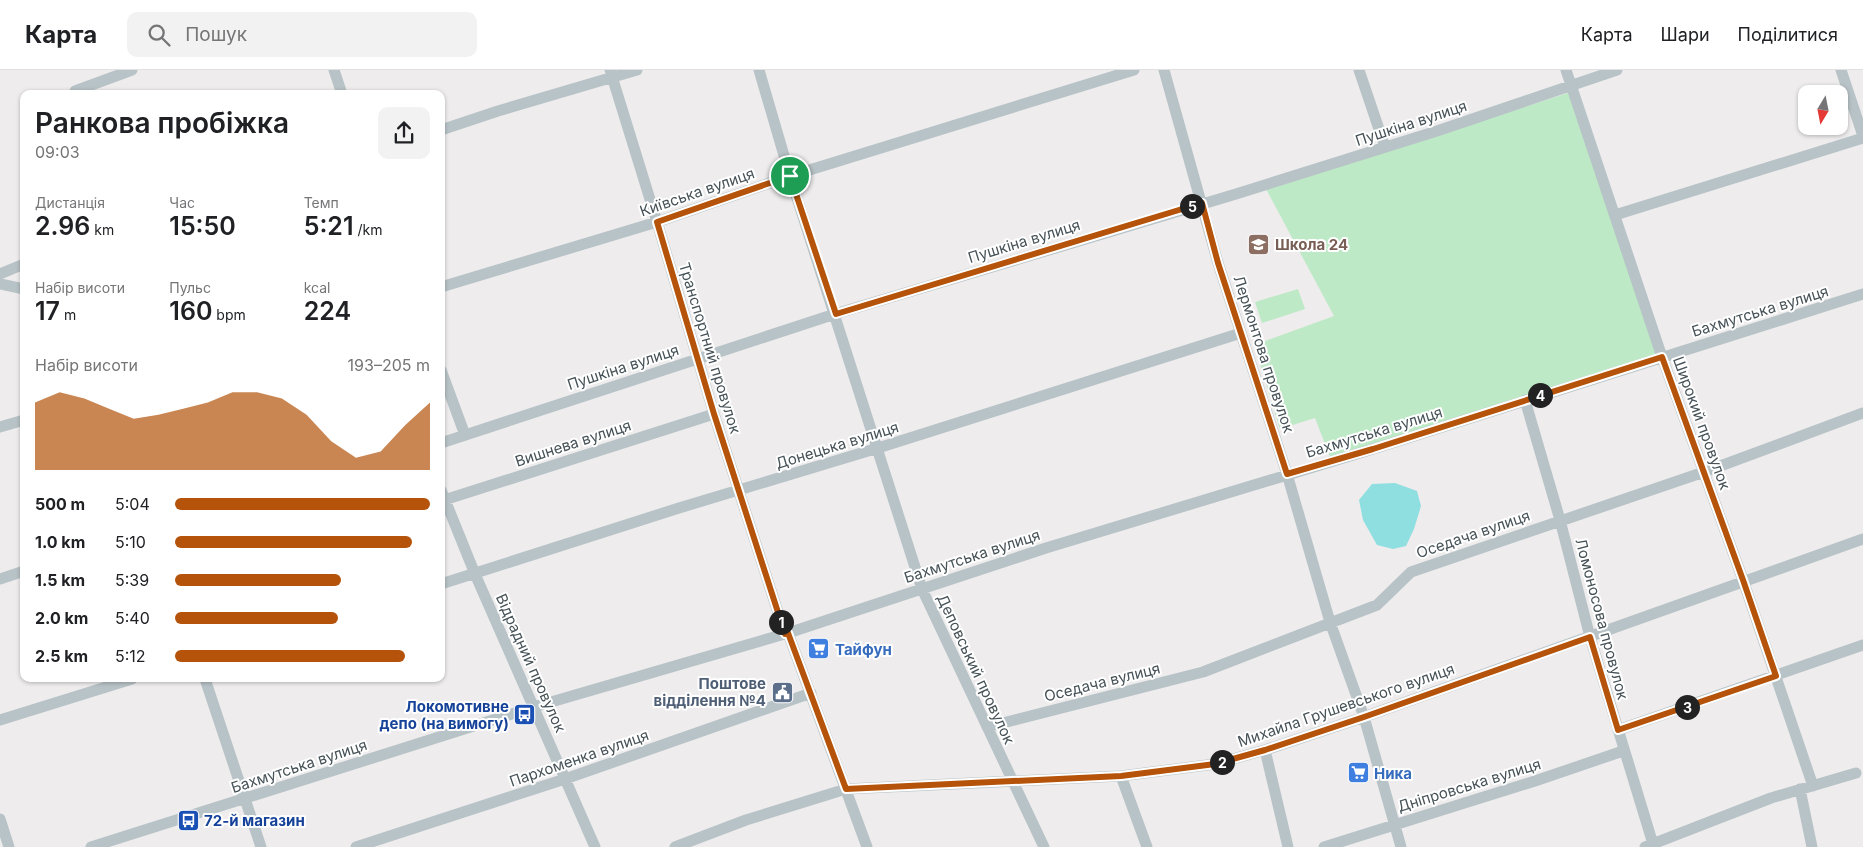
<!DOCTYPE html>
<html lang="uk">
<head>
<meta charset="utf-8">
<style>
	body { margin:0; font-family:Inter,sans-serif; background:#f2f2f2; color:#202124; height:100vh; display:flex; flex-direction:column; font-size:19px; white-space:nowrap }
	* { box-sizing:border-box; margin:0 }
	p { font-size:16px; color:#757577 }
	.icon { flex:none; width:28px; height:28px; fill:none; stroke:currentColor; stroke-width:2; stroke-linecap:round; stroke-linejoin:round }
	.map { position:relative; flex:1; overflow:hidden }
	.details { position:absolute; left:20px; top:20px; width:425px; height:592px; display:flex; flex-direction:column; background:#fff; border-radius:10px; box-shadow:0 1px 4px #0004 }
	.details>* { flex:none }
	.needle { width:32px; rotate:190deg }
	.controls { position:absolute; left:1798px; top:15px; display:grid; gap:10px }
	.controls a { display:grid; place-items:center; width:50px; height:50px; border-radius:10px; background:#fff; box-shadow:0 1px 4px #0004; font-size:25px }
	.pin { position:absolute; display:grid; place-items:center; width:42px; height:42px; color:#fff; margin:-21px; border:2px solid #fff; border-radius:50%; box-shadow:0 1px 5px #0007 }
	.km { position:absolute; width:25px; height:25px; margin:-12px; border-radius:50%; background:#222; color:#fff; font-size:14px; line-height:25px; text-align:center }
	.round { display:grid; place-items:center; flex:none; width:52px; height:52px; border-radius:10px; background:#f2f2f2 }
	.summary { display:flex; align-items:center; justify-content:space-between; height:85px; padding:0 15px }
	h1 { font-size:28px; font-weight:600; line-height:38px }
	.metrics { display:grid; grid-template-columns:repeat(3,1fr); gap:8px; height:85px; padding:5px 15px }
	.metrics div { display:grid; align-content:center }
	.metrics b { font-size:25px; font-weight:600 }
	.metrics small { font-size:14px; font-weight:400 }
	.metrics p { font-size:14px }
	.chart { height:140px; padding:10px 15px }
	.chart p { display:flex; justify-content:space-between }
	.chart svg { width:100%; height:90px; margin-top:5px; fill:#b45309; opacity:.7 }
	ul { padding:0 15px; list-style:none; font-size:16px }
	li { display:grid; grid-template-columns:80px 60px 1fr; align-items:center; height:38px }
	li i { height:12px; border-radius:6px; background:#b45309 }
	header { display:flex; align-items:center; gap:30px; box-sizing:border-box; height:70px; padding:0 25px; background:#fff; border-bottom:1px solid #e0e0e0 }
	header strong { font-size:24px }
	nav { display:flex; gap:28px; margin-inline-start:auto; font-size:18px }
	.search { width:350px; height:45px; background:#f2f2f2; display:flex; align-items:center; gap:12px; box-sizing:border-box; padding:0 18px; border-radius:10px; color:#757577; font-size:19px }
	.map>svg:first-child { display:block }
</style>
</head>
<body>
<header>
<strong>Карта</strong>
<div class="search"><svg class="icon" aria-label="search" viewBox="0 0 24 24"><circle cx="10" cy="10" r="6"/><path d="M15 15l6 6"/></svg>Пошук</div>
<nav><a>Карта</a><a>Шари</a><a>Поділитися</a></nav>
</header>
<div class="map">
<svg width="1863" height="777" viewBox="0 0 1863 777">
	<rect width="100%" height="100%" fill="#eeecec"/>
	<path fill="#bee9c6" d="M1571,22L1656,284L1332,392L1315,348L1280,359L1254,275L1334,246L1266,119Z
		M1298,219L1305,239L1262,253L1255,232Z"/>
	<path fill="#8fdfe1" d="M1395,413L1417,421L1421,436L1414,459L1406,476L1393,479L1377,475L1363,450L1359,430L1372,414Z"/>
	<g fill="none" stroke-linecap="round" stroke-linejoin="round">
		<path stroke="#b8c3c7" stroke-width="11" d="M334,0L342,24
			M610,0L657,152L714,344L785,564
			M759,0L790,106L922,519L1044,777
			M1164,0L1218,193L1287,404L1330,552L1364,647L1401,777
			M1359,0L1385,77
			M1566,0L1662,287L1743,510L1813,716
			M1841,0L1863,66
			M74,24L75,21L132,0
			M441,60L498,41L637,0
			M1615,145L1863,68
			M0,204L24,194
			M0,214L24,219
			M441,217L657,152L790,106L1134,0
			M441,300L465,365
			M1525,330L1560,450L1590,567L1653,774
			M0,357L24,350
			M441,373L835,244L1236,124L1437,61L1617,0
			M441,420L475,504L595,777
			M441,431L714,344
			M0,509L24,501
			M441,514L679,438L878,378L1241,263
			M788,563L867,777
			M205,609L261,777
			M0,650L132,609
			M987,657L1203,602L1377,535L1411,502L1704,402L1863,343
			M1618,660L1863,575
			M1265,680L1288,777
			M1121,706L1147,777
			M1800,719L1812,777
			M0,749L9,777
			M91,777L534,637L788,563L1046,478L1373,379L1863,224
			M356,777L565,709L811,623
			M675,777L746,750L846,719L1121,706L1215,694L1265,680L1364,647L1863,469
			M1324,777L1535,711L1623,681
			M1645,777L1771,728L1856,703"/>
	</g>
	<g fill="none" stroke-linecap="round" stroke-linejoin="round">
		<defs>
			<path id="route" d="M790,106L836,244L1202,133L1218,193L1287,404L1373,379L1662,287L1743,510L1776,606L1618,660L1590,567L1364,647L1265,680L1215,694L1121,706L846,719L788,563L785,564L714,344L657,152Z"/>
		</defs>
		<use href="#route" stroke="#fff" stroke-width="10"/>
		<use href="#route" stroke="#b45309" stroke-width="6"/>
	</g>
	<defs>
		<symbol id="school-square" viewBox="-11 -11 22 22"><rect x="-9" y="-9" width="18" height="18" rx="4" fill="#8d6e63" stroke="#fff"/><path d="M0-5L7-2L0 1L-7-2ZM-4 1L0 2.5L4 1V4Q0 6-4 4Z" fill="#fff"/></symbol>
		<symbol id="supermarket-square" viewBox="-11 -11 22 22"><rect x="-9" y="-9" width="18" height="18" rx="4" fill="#3f7fe0" stroke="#fff"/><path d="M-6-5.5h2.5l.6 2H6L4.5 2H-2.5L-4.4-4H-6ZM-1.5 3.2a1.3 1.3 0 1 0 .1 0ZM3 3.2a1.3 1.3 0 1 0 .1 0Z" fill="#fff"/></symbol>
		<symbol id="civic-square" viewBox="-11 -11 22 22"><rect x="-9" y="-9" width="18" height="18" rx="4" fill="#5c6f8a" stroke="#fff"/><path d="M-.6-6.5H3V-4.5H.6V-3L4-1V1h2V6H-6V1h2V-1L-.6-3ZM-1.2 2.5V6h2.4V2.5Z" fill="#fff"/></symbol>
		<symbol id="bus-square" viewBox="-11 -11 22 22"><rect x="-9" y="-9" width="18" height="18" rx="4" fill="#1a4fb4" stroke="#fff"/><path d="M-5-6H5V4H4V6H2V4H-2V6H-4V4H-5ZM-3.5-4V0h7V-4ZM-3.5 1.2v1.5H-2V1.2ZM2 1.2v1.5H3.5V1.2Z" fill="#fff"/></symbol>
	</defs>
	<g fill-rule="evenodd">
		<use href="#school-square" x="1246" y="162" width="25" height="25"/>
		<use href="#supermarket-square" x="806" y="566" width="25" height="25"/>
		<use href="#civic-square" x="770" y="610" width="25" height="25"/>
		<use href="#bus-square" x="512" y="632" width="25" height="25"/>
		<use href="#supermarket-square" x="1346" y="690" width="25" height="25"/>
		<use href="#bus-square" x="176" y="738" width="25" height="25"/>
	</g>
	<g text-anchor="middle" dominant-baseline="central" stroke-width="4" stroke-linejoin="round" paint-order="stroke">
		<g font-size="15" fill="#465257" stroke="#fff">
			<text transform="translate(1411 53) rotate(-18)">Пушкіна вулиця</text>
			<text transform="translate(697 122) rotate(-19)">Київська вулиця</text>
			<text transform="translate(1024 171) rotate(-17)">Пушкіна вулиця</text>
			<text transform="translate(1760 241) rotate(-17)">Бахмутська вулиця</text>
			<text transform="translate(710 278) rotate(73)">Транспортний провулок</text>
			<text transform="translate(1264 284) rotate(72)">Лермонтова провулок</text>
			<text transform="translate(623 297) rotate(-18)">Пушкіна вулиця</text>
			<text transform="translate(1702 353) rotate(70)">Широкий провулок</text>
			<text transform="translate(1374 362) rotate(-17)">Бахмутська вулиця</text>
			<text transform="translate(573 373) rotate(-18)">Вишнева вулиця</text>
			<text transform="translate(837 375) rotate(-17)">Донецька вулиця</text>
			<text transform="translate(1473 464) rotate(-19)">Оседача вулиця</text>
			<text transform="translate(972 486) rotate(-18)">Бахмутська вулиця</text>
			<text transform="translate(1602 549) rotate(75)">Ломоносова провулок</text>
			<text transform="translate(531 593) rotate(66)">Відрадний провулок</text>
			<text transform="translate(976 599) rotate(65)">Деповський провулок</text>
			<text transform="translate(1102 612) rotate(-14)">Оседача вулиця</text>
			<text transform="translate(1346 635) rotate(-19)">Михайла Грушевського вулиця</text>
			<text transform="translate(579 688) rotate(-19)">Пархоменка вулиця</text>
			<text transform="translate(299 696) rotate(-18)">Бахмутська вулиця</text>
			<text transform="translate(1469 715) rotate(-17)">Дніпровська вулиця</text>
		</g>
		<g font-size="15" font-weight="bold" fill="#785e54" stroke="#fff" text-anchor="start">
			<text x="1275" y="174">Школа 24</text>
		</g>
		<g font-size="15" font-weight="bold" fill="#366cbe" stroke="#fff" text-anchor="start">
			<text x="835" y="579">Тайфун</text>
			<text x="1374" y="703">Ника</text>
		</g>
		<g font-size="15" font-weight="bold" fill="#4e5e75" stroke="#fff" text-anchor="end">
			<text x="766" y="613">Поштове<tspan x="766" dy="17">відділення №4</tspan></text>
		</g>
		<g font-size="15" font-weight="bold" fill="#164399" stroke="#fff" text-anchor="end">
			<text x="509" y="636">Локомотивне<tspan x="509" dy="17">депо (на вимогу)</tspan></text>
			<text x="204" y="750" text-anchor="start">72-й магазин</text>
		</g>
	</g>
</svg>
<div class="controls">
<a><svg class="needle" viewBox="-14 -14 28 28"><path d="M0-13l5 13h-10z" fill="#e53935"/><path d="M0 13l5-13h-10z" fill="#757577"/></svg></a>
</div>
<div class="pin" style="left:790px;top:106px;background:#1e9e55"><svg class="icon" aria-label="arrive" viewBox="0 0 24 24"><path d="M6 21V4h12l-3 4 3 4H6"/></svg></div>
<b class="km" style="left:781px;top:552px">1</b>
<b class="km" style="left:1222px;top:692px">2</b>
<b class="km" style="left:1687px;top:637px">3</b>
<b class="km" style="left:1540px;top:325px">4</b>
<b class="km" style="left:1192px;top:136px">5</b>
<section class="details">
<div class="summary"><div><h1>Ранкова пробіжка</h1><p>09:03</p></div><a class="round"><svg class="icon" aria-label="share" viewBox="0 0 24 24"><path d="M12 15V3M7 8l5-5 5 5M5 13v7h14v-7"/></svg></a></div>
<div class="metrics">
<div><p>Дистанція</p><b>2.96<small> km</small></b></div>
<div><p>Час</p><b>15:50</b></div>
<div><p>Темп</p><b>5:21<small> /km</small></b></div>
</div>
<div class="metrics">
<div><p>Набір висоти</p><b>17<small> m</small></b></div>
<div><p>Пульс</p><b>160<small> bpm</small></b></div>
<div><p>kcal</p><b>224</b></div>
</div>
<div class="chart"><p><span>Набір висоти</span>193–205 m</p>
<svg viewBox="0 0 160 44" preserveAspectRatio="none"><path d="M0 44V11L10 6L20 9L30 14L40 19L50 17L60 14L70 11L80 6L90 6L100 9L110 17L120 30L130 38L140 35L150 22L160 11V44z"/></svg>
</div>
<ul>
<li><b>500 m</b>5:04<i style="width:100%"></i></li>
<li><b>1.0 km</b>5:10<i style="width:93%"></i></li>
<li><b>1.5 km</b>5:39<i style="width:65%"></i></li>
<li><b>2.0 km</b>5:40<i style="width:64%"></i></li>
<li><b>2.5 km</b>5:12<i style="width:90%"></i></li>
</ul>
</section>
</div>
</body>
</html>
